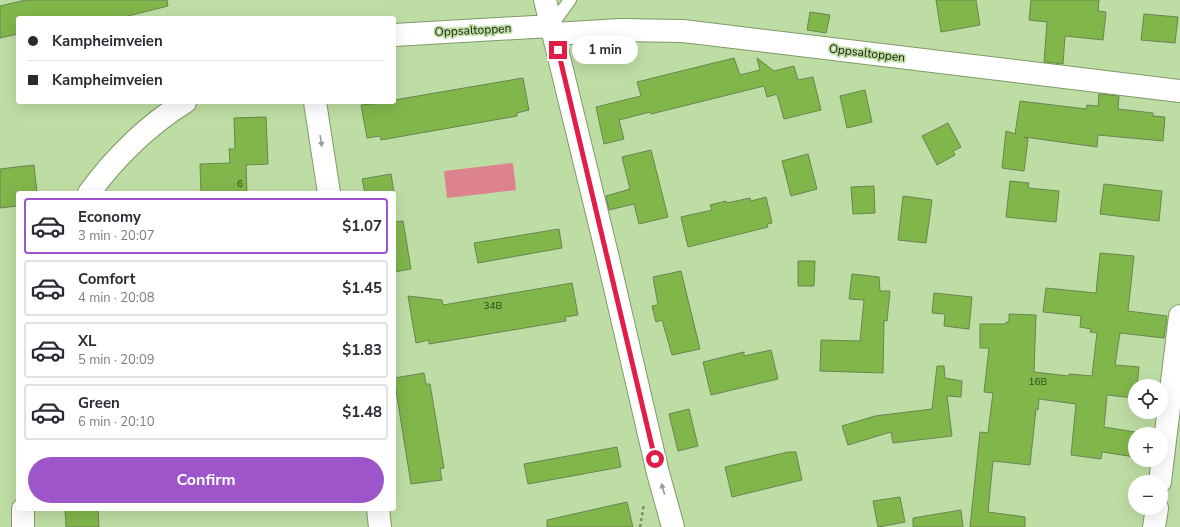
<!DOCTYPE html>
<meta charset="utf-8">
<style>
:root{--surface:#fff;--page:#f7f7f7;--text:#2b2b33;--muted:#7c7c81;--line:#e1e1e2;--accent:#9e55c9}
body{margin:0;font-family:"Nunito Sans",sans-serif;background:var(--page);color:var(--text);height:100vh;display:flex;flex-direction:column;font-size:15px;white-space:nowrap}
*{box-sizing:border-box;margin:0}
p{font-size:13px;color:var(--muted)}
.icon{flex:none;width:22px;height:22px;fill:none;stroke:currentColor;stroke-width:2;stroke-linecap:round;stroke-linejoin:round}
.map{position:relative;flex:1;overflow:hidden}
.sheet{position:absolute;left:16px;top:191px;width:380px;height:320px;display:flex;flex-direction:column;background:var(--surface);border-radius:4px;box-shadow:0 4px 16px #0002}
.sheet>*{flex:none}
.hud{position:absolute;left:16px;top:16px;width:380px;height:88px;border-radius:4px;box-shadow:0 4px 16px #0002;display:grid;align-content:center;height:88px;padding:0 12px;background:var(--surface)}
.controls{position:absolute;left:1128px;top:379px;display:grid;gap:8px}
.controls a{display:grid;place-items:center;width:40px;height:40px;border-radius:50%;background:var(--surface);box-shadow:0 4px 16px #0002;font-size:20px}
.end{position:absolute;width:18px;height:18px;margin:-9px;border:5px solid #e11d48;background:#fff;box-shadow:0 0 0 2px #fff}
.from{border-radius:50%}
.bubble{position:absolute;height:28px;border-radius:14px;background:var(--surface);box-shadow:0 4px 16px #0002;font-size:13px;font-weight:700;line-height:28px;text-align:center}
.hud b{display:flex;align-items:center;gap:14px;height:38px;font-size:15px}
.hud b+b{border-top:1px solid var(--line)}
.hud i{width:10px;height:10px;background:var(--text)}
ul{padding:7px 0 0;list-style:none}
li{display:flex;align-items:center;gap:12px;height:56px;margin:0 8px 6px;padding:0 4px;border:2px solid var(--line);border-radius:4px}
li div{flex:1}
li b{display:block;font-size:15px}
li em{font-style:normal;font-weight:700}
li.current{border-color:var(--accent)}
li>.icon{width:36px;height:36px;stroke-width:1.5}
.primary-button{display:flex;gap:8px;margin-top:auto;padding:8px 12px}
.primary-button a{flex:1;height:46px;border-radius:24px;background:var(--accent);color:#fff;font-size:16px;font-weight:700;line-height:46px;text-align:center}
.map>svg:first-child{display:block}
.green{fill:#dd838f}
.building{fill:#81b64b;stroke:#698550}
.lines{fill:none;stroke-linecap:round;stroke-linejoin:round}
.lane-casing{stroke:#7e9b65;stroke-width:14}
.street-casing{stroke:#7e9b65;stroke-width:24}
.path{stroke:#768d63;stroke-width:2.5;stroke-dasharray:3 3;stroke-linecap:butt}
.lane{stroke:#fff;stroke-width:12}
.street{stroke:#fff;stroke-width:22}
.oneway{fill:#969b91}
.route{stroke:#e11d48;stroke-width:5}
.labels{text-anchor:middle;stroke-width:3.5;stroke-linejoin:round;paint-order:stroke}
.number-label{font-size:10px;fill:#31461b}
.street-label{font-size:12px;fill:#16210b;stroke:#bedda4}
</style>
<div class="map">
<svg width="1180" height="527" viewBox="0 0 1180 527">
<rect width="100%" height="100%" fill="#bedda4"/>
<path class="green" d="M 513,163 L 516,190 L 447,198 L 444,171 Z"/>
<path class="building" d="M 26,0 L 167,0 L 168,6 L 120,18 L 18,18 L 18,34 L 0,38 L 0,6 Z
M 936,0 L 976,0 L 980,25 L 941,32 Z
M 1031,0 L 1099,0 L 1098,11 L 1106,12 L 1103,40 L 1065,36 L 1063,64 L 1044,62 L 1047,22 L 1029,20 Z
M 810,12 L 830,15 L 826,33 L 807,30 Z
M 1144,14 L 1178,17 L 1175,43 L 1141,40 Z
M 734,58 L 740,75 L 760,70 L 757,58 L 774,71 L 794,66 L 798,80 L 813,77 L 821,110 L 784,119 L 777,94 L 767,97 L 764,86 L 651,114 L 650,112 L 619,120 L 624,139 L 604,144 L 596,107 L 641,96 L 637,82 Z
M 523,78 L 529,110 L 517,113 L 517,116 L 381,140 L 380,136 L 367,138 L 361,105 L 394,102 L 394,100 Z
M 865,90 L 872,122 L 847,128 L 840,96 Z
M 1099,94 L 1119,96 L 1118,109 L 1153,113 L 1153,116 L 1165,117 L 1163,141 L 1098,135 L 1097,147 L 1024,137 L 1028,139 L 1024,171 L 1002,168 L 1006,131 L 1015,134 L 1020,101 L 1086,109 L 1087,105 L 1098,106 Z
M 266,117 L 268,164 L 246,165 L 247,193 L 201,193 L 200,164 L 230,163 L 229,149 L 235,149 L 234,118 Z
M 948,123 L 961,147 L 953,151 L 955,155 L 937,165 L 922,136 Z
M 651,150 L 668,217 L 639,224 L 634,204 L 609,210 L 606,196 L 630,189 L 622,157 Z
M 808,154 L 817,189 L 791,196 L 782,161 Z
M 34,165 L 37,193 L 18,193 L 18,206 L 0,208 L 0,169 Z
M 391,174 L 394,193 L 365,193 L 362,179 Z
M 1010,181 L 1029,183 L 1028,188 L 1059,191 L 1056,222 L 1006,217 Z
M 1104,184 L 1162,191 L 1159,221 L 1100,214 Z
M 874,186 L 875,213 L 853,214 L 851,187 Z
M 903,196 L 932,200 L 926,243 L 898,240 Z
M 766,197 L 772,223 L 767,224 L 768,227 L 688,247 L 681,217 L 712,210 L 710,205 L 726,201 L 727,203 L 750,198 L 751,201 Z
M 403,221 L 411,269 L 394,272 L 394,222 Z
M 559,229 L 562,248 L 478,263 L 474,243 Z
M 1100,253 L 1134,256 L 1128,311 L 1167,316 L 1164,338 L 1120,333 L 1115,365 L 1139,367 L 1137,386 L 1135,386 L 1135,398 L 1107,395 L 1104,427 L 1135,432 L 1135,457 L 1102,452 L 1101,459 L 1071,455 L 1076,404 L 1039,399 L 1038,410 L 1036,409 L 1030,465 L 993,461 L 988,512 L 1025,517 L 1025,527 L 970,527 L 980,432 L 988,433 L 993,393 L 984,392 L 989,348 L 980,348 L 980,324 L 1006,324 L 1006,322 L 1009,322 L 1009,314 L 1036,315 L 1034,372 L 1069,376 L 1069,374 L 1092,376 L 1097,333 L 1090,332 L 1091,329 L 1080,327 L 1081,316 L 1043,312 L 1046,288 L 1096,293 Z
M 798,261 L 815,261 L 814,286 L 798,286 Z
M 681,271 L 700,349 L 672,355 L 662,320 L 656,322 L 652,306 L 658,305 L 653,277 Z
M 852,274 L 879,277 L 880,291 L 890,291 L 887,321 L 884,320 L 883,373 L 820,371 L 821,340 L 860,341 L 864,300 L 849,299 Z
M 572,283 L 578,315 L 565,317 L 566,321 L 429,344 L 429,340 L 416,343 L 408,296 L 442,300 L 443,305 Z
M 934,293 L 972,297 L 969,329 L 944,326 L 945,314 L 932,313 Z
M 771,350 L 778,379 L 711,395 L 703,362 L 744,352 L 744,356 Z
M 937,366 L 944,366 L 945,378 L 962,381 L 961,397 L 947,396 L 952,436 L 893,443 L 891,432 L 848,445 L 842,426 L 875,416 L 932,409 Z
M 424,373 L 426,384 L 430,384 L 444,468 L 440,469 L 442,480 L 411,484 L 394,378 Z
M 689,409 L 698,446 L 678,451 L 669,414 Z
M 617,447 L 621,467 L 528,484 L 524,464 Z
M 788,452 L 796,452 L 802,480 L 732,497 L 725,467 Z
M 900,497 L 905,522 L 878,527 L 873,501 Z
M 627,502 L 633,527 L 547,527 L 547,520 Z
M 65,509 L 98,509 L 99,527 L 66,527 Z
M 961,510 L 963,527 L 913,527 L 913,518 Z"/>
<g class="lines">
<g class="lane-casing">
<path id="lane" d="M 551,26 L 570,0"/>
</g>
<g class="street-casing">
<path id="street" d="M 545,0 L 608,258 L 658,473 L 673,527
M 554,34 L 620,30 L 683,31 L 1180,91
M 394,35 L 551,26
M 315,102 L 329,193
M 89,193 C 116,156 147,126 185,102
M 1160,482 L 1180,316
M 23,509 L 23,527
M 378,509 L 380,527
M 1154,527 L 1157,508"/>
</g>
<path class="path" d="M 640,527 L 644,504"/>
<use href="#lane" class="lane"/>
<use href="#street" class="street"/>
</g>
<defs><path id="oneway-solid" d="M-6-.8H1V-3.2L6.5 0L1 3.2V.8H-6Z"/></defs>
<g class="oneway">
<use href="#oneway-solid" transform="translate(321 141) rotate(81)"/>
<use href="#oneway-solid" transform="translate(663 489) rotate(-106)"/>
</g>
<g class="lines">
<path class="route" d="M 558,50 L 655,459"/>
</g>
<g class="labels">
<g class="number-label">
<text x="240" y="187">6</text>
<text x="493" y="309">34B</text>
<text x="1038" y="385">16B</text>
</g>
<g class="street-label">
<text transform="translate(473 30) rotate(-3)" y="4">Oppsaltoppen</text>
<text transform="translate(867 53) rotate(7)" y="4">Oppsaltoppen</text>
</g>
</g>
</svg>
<div class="controls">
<a><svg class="icon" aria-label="locate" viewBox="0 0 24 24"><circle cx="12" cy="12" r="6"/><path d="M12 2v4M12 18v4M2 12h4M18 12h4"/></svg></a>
<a>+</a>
<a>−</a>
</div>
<i class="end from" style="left:655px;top:459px"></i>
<i class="end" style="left:558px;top:50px"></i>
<div class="bubble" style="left:572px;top:36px;width:66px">1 min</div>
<div class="hud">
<b><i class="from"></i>Kampheimveien</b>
<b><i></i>Kampheimveien</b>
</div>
<section class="sheet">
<ul>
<li class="current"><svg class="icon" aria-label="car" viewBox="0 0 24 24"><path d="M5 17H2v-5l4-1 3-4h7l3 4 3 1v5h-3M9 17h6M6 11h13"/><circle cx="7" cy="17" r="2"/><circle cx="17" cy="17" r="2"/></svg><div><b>Economy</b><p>3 min · 20:07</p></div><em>$1.07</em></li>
<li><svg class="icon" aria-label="car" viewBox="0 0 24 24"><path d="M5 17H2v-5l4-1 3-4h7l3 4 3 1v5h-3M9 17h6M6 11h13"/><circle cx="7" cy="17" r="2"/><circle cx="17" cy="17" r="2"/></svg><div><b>Comfort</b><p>4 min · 20:08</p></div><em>$1.45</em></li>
<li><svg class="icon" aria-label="car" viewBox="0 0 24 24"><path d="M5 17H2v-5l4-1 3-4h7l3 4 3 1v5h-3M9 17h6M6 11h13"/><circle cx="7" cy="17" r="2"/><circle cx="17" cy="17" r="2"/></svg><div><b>XL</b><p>5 min · 20:09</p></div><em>$1.83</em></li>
<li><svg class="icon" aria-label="car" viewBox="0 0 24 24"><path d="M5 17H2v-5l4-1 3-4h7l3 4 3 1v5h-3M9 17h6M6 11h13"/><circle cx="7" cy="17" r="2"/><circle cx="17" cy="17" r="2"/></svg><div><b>Green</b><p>6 min · 20:10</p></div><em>$1.48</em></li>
</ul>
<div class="primary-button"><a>Confirm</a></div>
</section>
</div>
